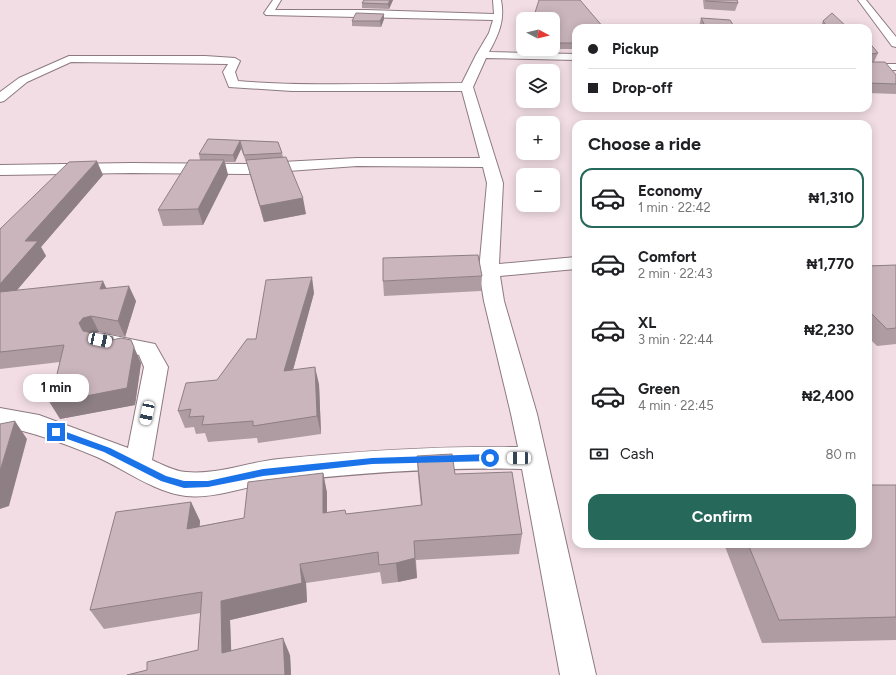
<!DOCTYPE html>
<meta charset="utf-8">
<style>
:root{--surface:#fff;--page:#f2f2f2;--text:#202124;--muted:#757577;--line:#e0e0e0;--accent:#266859}
body{margin:0;font-family:Figtree,sans-serif;background:var(--page);color:var(--text);height:100vh;display:flex;flex-direction:column;font-size:15px;white-space:nowrap}
*{box-sizing:border-box;margin:0}
p{font-size:13px;color:var(--muted)}
.icon{flex:none;width:22px;height:22px;fill:none;stroke:currentColor;stroke-width:2;stroke-linecap:round;stroke-linejoin:round}
.map{position:relative;flex:1;overflow:hidden}
.drawer{position:absolute;left:572px;top:120px;width:300px;height:428px;display:flex;flex-direction:column;background:var(--surface);border-radius:12px;box-shadow:0 2px 10px #0003}
.drawer>*{flex:none}
.banner{position:absolute;left:572px;top:24px;width:300px;height:88px;border-radius:12px;box-shadow:0 2px 10px #0003;display:grid;align-content:center;height:88px;padding:0 16px;background:var(--surface)}
.needle{width:26px;rotate:97deg}
.controls{position:absolute;left:516px;top:12px;display:grid;gap:8px}
.controls a{display:grid;place-items:center;width:44px;height:44px;border-radius:8px;background:var(--surface);box-shadow:0 2px 10px #0003;font-size:20px}
.end{position:absolute;width:18px;height:18px;margin:-9px;border:5px solid #1a73e8;background:#fff;box-shadow:0 0 0 2px #fff}
.from{border-radius:50%}
.bubble{position:absolute;height:28px;border-radius:12px;background:var(--surface);box-shadow:0 2px 10px #0003;font-size:13px;font-weight:700;line-height:28px;text-align:center}
.car{position:absolute;width:12px;height:24px;margin:-12px -6px;border-radius:5px;box-shadow:0 0 3px 1px #0007;background:linear-gradient(#fff 24%,#345 0 40%,#fff 0 76%,#345 0 86%,#fff 0)}
.banner b{display:flex;align-items:center;gap:14px;height:38px;font-size:15px}
.banner b+b{border-top:1px solid var(--line)}
.banner i{width:10px;height:10px;background:var(--text)}
ul{padding:0;list-style:none}
li{display:flex;align-items:center;gap:12px;height:60px;margin:0 8px 6px;padding:0 8px;border:2px solid transparent;border-radius:12px}
li div{flex:1}
li b{display:block;font-size:15px}
li em{font-style:normal;font-weight:700}
li.active{border-color:var(--accent)}
li>.icon{width:36px;height:36px;stroke-width:1.5}
h2{padding:0 16px;font-size:18px;line-height:48px}
.pay{display:flex;align-items:center;gap:10px;height:44px;padding:0 16px;font-size:15px}
.pay p{margin-inline-start:auto}
.primary-button{display:flex;gap:8px;margin-top:auto;padding:8px 16px}
.primary-button a{flex:1;height:46px;border-radius:12px;background:var(--accent);color:#fff;font-size:16px;font-weight:700;line-height:46px;text-align:center}
.map>svg:first-child{display:block}
.lines{fill:none;stroke-linecap:round;stroke-linejoin:round}
.minor-casing{stroke:#8d7a80;stroke-width:2}
.minor{fill:#fff;fill-rule:evenodd}
.wall{fill:#ae9ca2}
.shaded-wall{fill:#8d7f84}
.building{fill:#cab5bc;stroke:#8d7f84}
.route{fill:#1a73e8}
</style>
<div class="map">
<svg width="896" height="675" viewBox="0 0 896 675">
<rect width="100%" height="100%" fill="#f2dde4"/>
<g class="lines">
<g class="minor-casing">
<path id="minor" d="M 273,0 L 281,0 L 275,10 L 366,10 L 494,14 L 493,0 L 501,0 C 505,20 499,34 489,52 L 576,54 L 576,60 L 486,58 L 473,87 L 503,183 L 499,264 L 576,257 L 576,269 L 500,276 L 504,301 L 537,414 L 596,675 L 560,675 L 522,469 C 440,467 359,473 278,482 C 247,485 217,499 186,496 C 154,492 126,470 97,457 C 66,444 33,432 0,426 L 0,408 L 39,415 L 128,448 L 144,367 L 139,355 L 97,346 L 94,341 L 97,336 L 105,334 L 155,344 L 168,367 L 152,460 C 163,465 174,471 186,472 C 217,475 248,462 279,459 C 359,451 437,446 518,447 L 511,414 L 484,301 L 479,271 L 487,183 L 483,167 L 357,166 L 247,174 L 131,173 L 0,175 L 0,165 L 131,163 L 247,164 L 357,158 L 480,158 L 462,91 L 292,91 L 229,87 L 223,72 L 228,64 L 71,62 L 27,82 L 4,101 L 0,102 L 0,92 L 19,78 L 69,56 L 205,56 L 235,58 L 240,61 L 235,72 L 238,81 C 313,87 387,83 462,83 L 476,55 L 489,33 L 493,20 L 266,15 L 264,13 Z
M 858,0 L 866,0 L 896,37 L 896,47 L 892,46 Z
M 868,64 L 896,64 L 896,70 L 868,70 Z"/>
</g>
<use href="#minor" class="minor"/>
</g>
<path class="wall" d="M 364,0 L 393,0 L 389,9 L 362,8 L 362,3 Z
M 703,0 L 737,0 L 738,3 L 735,11 L 704,9 Z
M 384,14 L 384,19 L 381,27 L 352,26 L 352,21 Z
M 701,18 L 735,28 L 699,28 L 699,27 Z
M 553,19 L 576,28 L 576,49 L 559,49 L 558,52 L 525,51 L 526,49 L 553,49 Z
M 823,21 L 848,28 L 820,28 Z
M 868,41 L 878,53 L 874,62 L 896,75 L 896,94 L 868,93 Z
M 208,139 L 278,142 L 282,153 L 283,157 L 306,214 L 264,222 L 250,175 L 247,162 L 246,162 L 241,149 L 235,162 L 225,162 L 228,175 L 203,225 L 163,226 L 158,210 L 200,160 L 199,154 Z
M 103,175 L 41,247 L 46,256 L 17,290 L 106,288 L 136,301 L 125,337 L 99,332 L 94,333 L 113,337 L 114,340 L 141,363 L 135,405 L 60,419 L 60,362 L 0,369 L 0,229 Z
M 896,265 L 896,344 L 877,346 L 868,337 L 868,266 Z
M 482,276 L 481,291 L 384,296 L 383,281 Z
M 314,293 L 293,370 L 319,384 L 321,434 L 258,443 L 257,438 L 208,442 L 205,433 L 196,434 L 194,427 L 185,428 L 178,411 L 217,380 L 256,339 Z
M 417,456 L 455,474 L 522,534 L 519,554 L 416,560 L 417,578 L 398,582 L 382,584 L 380,572 L 306,583 L 307,602 L 230,620 L 231,651 L 290,655 L 291,675 L 127,675 L 147,670 L 198,650 L 201,613 L 104,629 L 90,610 L 191,502 L 200,521 L 200,526 L 244,518 L 323,473 L 327,493 L 327,513 L 345,510 L 346,514 L 421,506 L 418,476 Z
M 896,485 L 896,640 L 762,643 L 724,544 L 868,544 Z"/>
<path class="shaded-wall" d="M 390,0 L 393,0 L 389,9 L 388,4 Z
M 384,14 L 384,19 L 381,27 L 380,21 Z
M 240,141 L 241,149 L 235,162 L 233,155 Z
M 224,160 L 228,175 L 203,225 L 198,209 Z
M 97,161 L 103,175 L 41,247 L 46,256 L 1,309 L 0,307 L 0,284 L 25,241 Z
M 303,198 L 306,214 L 264,222 L 260,206 Z
M 312,277 L 314,293 L 288,388 L 284,371 Z
M 103,281 L 110,296 L 100,289 Z
M 129,286 L 136,301 L 125,337 L 118,321 Z
M 91,316 L 99,332 L 91,334 L 87,339 L 79,323 L 83,318 Z
M 131,340 L 141,363 L 135,405 L 60,419 L 50,403 Z
M 315,367 L 319,384 L 321,434 L 317,416 Z
M 15,421 L 27,439 L 9,506 L 0,509 L 0,471 Z
M 323,473 L 327,493 L 327,533 L 323,513 Z
M 191,502 L 200,521 L 196,549 L 187,529 Z
M 415,558 L 417,578 L 398,582 L 396,563 Z
M 300,564 L 306,583 L 307,602 L 230,620 L 232,670 L 222,653 L 221,601 Z
M 283,638 L 290,655 L 291,675 L 285,675 Z"/>
<path class="building" d="M 364,0 L 390,0 L 388,4 L 362,3 Z
M 539,0 L 580,0 L 604,28 L 576,28 L 576,43 L 559,43 L 558,46 L 553,46 L 553,19 L 533,19 Z
M 706,0 L 737,0 L 738,3 L 706,1 Z
M 356,13 L 384,14 L 380,21 L 352,21 Z
M 832,13 L 848,28 L 828,28 L 823,21 Z
M 701,18 L 730,20 L 735,28 L 706,28 Z
M 868,41 L 878,53 L 871,54 L 871,62 L 885,62 L 896,75 L 896,84 L 868,83 Z
M 208,139 L 278,142 L 282,153 L 244,155 L 240,141 L 233,155 L 199,154 Z
M 286,157 L 303,198 L 260,206 L 246,160 Z
M 189,160 L 224,160 L 198,209 L 158,210 Z
M 97,161 L 25,241 L 38,241 L 0,284 L 0,229 L 69,162 Z
M 478,255 L 482,276 L 383,281 L 383,258 Z
M 896,265 L 896,328 L 887,329 L 868,310 L 868,266 Z
M 312,277 L 284,371 L 315,367 L 317,416 L 253,426 L 253,421 L 202,425 L 204,416 L 189,417 L 191,409 L 178,411 L 186,383 L 217,380 L 247,339 L 256,339 L 266,280 Z
M 103,281 L 100,289 L 129,286 L 118,321 L 91,316 L 83,318 L 79,323 L 83,331 L 113,337 L 112,340 L 121,338 L 131,340 L 134,347 L 127,388 L 50,403 L 64,345 L 0,352 L 0,292 Z
M 15,421 L 0,471 L 0,424 Z
M 452,454 L 455,474 L 512,472 L 522,534 L 414,541 L 415,558 L 396,563 L 379,565 L 378,552 L 300,564 L 302,583 L 221,601 L 222,653 L 283,638 L 285,675 L 127,675 L 147,670 L 147,662 L 198,650 L 202,592 L 90,610 L 116,512 L 191,502 L 187,529 L 244,518 L 248,482 L 323,473 L 323,513 L 345,510 L 346,514 L 422,505 L 417,456 Z
M 868,485 L 896,485 L 896,617 L 779,620 L 748,544 L 868,544 Z"/>
<path class="route" d="M 53,429 L 58,429 L 110,448 L 166,476 L 184,481 L 208,481 L 263,469 L 372,458 L 490,454 L 494,458 L 490,461 L 372,464 L 263,476 L 208,487 L 184,488 L 161,481 L 104,452 L 53,434 Z"/>
</svg>
<div class="controls">
<a><svg class="needle" viewBox="-14 -14 28 28"><path d="M0-13l5 13h-10z" fill="#e53935"/><path d="M0 13l5-13h-10z" fill="#757577"/></svg></a>
<a><svg class="icon" aria-label="layers" viewBox="0 0 24 24"><path d="M12 4l9 5-9 5-9-5zM3 14l9 5 9-5"/></svg></a>
<a>+</a>
<a>−</a>
</div>
<i class="end from" style="left:490px;top:458px"></i>
<i class="end" style="left:56px;top:432px"></i>
<div class="bubble" style="left:23px;top:374px;width:66px">1 min</div>
<i class="car" style="left:100px;top:340px;rotate:102deg"></i>
<i class="car" style="left:147px;top:413px;rotate:192deg"></i>
<i class="car" style="left:519px;top:458px;rotate:271deg"></i>
<div class="banner">
<b><i class="from"></i>Pickup</b>
<b><i></i>Drop-off</b>
</div>
<section class="drawer">
<h2>Choose a ride</h2>
<ul>
<li class="active"><svg class="icon" aria-label="car" viewBox="0 0 24 24"><path d="M5 17H2v-5l4-1 3-4h7l3 4 3 1v5h-3M9 17h6M6 11h13"/><circle cx="7" cy="17" r="2"/><circle cx="17" cy="17" r="2"/></svg><div><b>Economy</b><p>1 min · 22:42</p></div><em>₦1,310</em></li>
<li><svg class="icon" aria-label="car" viewBox="0 0 24 24"><path d="M5 17H2v-5l4-1 3-4h7l3 4 3 1v5h-3M9 17h6M6 11h13"/><circle cx="7" cy="17" r="2"/><circle cx="17" cy="17" r="2"/></svg><div><b>Comfort</b><p>2 min · 22:43</p></div><em>₦1,770</em></li>
<li><svg class="icon" aria-label="car" viewBox="0 0 24 24"><path d="M5 17H2v-5l4-1 3-4h7l3 4 3 1v5h-3M9 17h6M6 11h13"/><circle cx="7" cy="17" r="2"/><circle cx="17" cy="17" r="2"/></svg><div><b>XL</b><p>3 min · 22:44</p></div><em>₦2,230</em></li>
<li><svg class="icon" aria-label="car" viewBox="0 0 24 24"><path d="M5 17H2v-5l4-1 3-4h7l3 4 3 1v5h-3M9 17h6M6 11h13"/><circle cx="7" cy="17" r="2"/><circle cx="17" cy="17" r="2"/></svg><div><b>Green</b><p>4 min · 22:45</p></div><em>₦2,400</em></li>
</ul>
<div class="pay"><svg class="icon" aria-label="cash" viewBox="0 0 24 24"><path d="M3 7h18v10H3z"/><circle cx="12" cy="12" r="2"/></svg>Cash<p>80 m</p></div>
<div class="primary-button"><a>Confirm</a></div>
</section>
</div>
